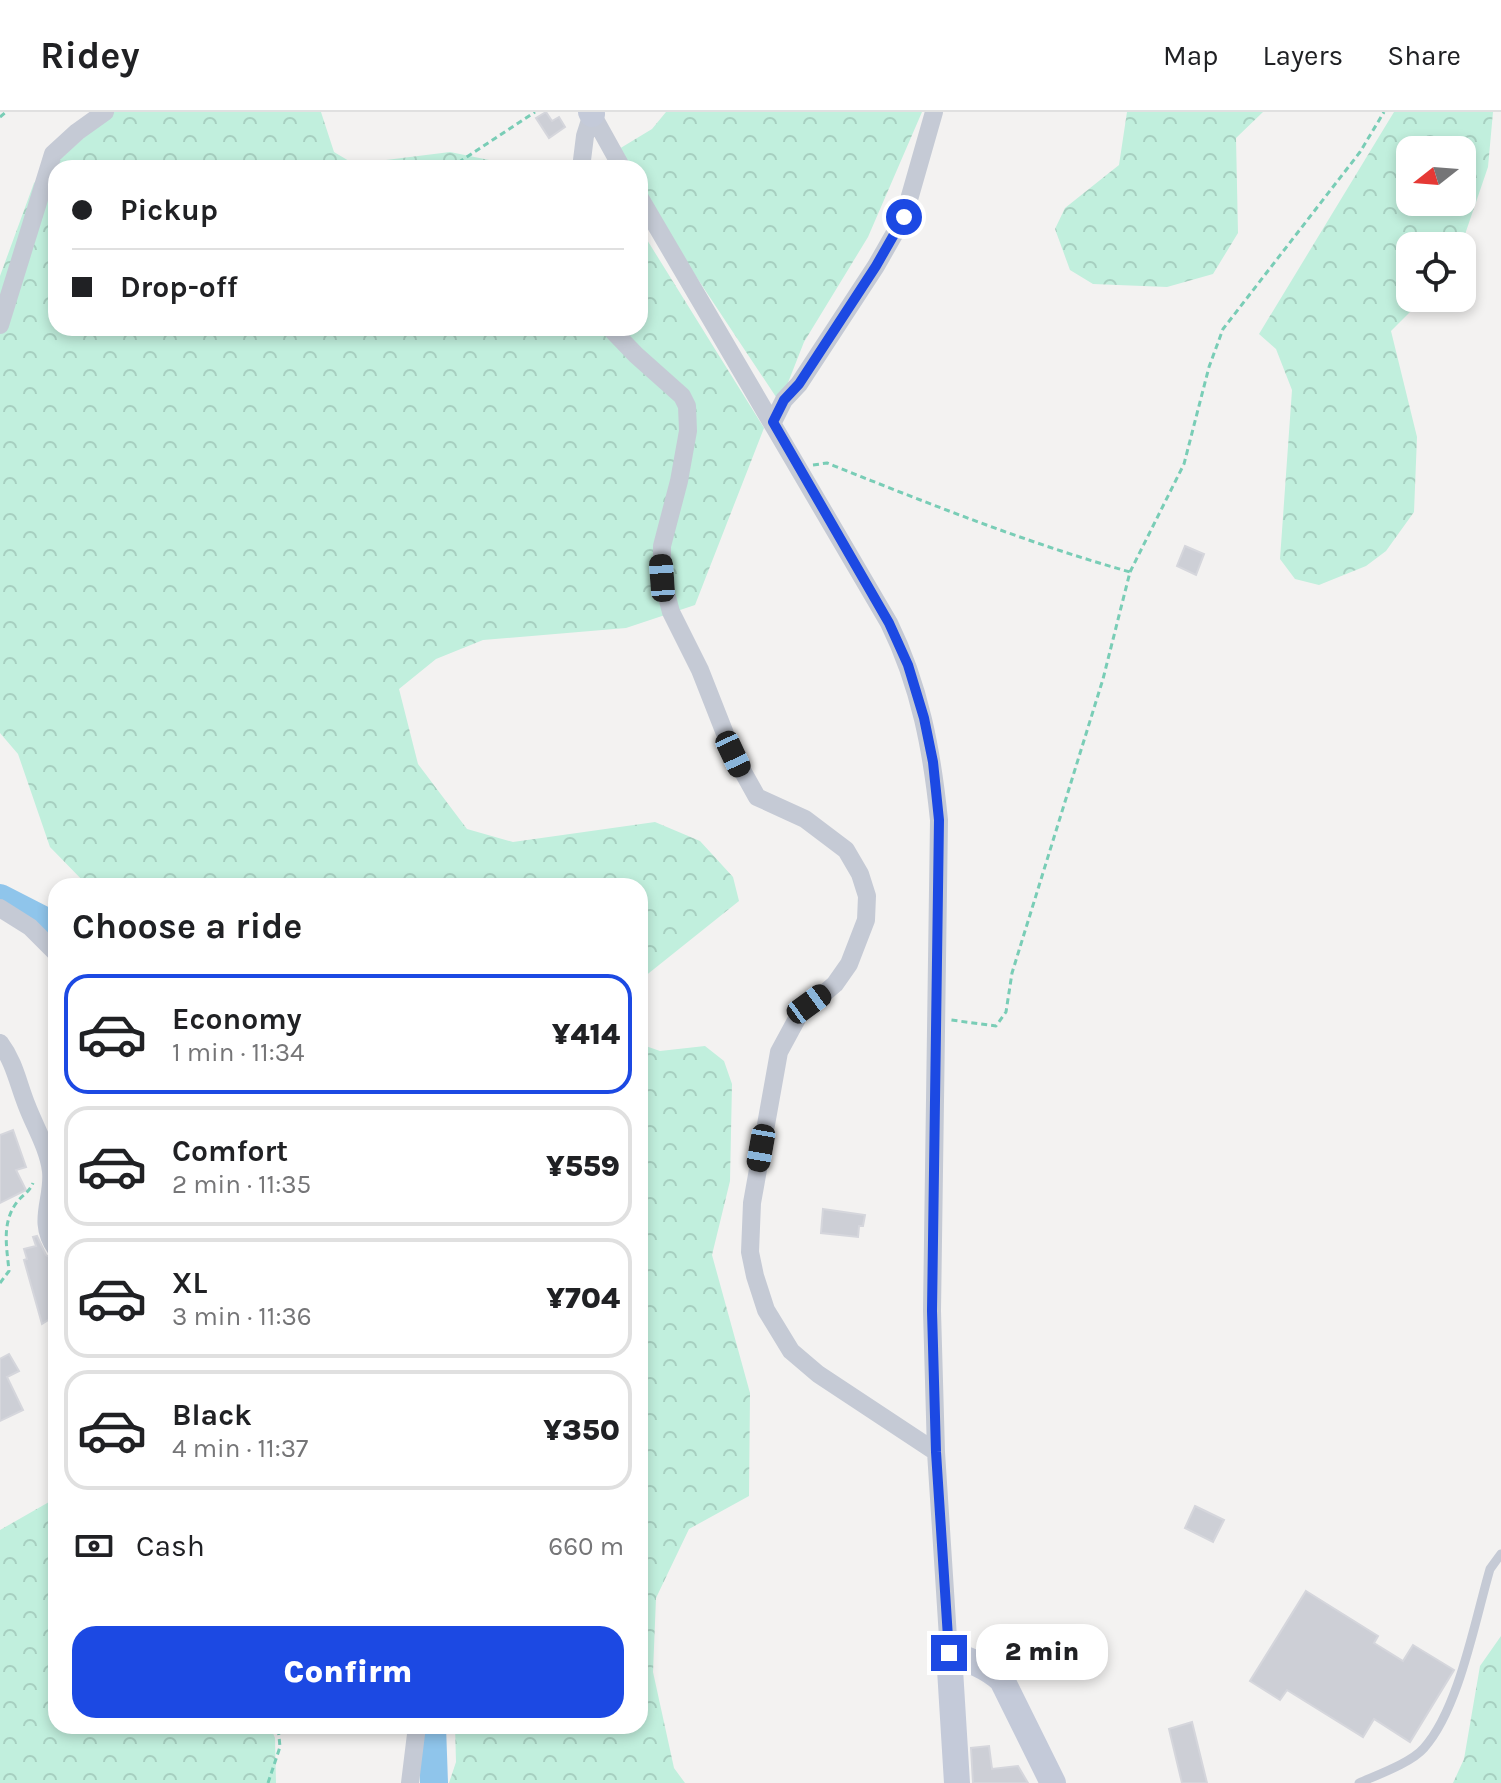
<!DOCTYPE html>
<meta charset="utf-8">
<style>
:root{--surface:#fff;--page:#f2f2f2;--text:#202124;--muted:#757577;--line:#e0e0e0;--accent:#1c49e3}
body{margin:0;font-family:Karla,sans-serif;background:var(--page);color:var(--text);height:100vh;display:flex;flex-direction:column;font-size:30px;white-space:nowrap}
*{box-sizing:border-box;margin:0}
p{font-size:26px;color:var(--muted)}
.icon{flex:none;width:44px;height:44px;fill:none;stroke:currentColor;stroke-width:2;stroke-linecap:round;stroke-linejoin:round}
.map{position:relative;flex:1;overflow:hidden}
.panel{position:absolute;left:48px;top:766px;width:600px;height:856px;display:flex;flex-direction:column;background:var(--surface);border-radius:24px;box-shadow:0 4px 12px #0003}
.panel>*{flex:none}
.hud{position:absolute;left:48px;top:48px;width:600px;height:176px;border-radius:24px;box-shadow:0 4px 12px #0003;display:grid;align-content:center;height:176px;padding:0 24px;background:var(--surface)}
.needle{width:52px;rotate:253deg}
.tools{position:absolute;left:1396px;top:24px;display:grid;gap:16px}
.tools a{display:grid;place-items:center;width:80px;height:80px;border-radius:16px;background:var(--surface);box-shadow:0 4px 12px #0003;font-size:40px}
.end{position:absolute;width:36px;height:36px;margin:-18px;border:10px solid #1c49e3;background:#fff;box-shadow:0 0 0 4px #fff}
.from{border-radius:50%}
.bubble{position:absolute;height:56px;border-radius:24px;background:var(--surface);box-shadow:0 4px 12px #0003;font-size:26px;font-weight:800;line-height:56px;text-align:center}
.car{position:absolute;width:24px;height:48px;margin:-24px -12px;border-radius:10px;box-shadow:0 0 6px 2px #0007;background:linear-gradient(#222 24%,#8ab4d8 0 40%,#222 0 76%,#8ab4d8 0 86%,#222 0)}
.hud b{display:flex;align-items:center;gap:28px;height:76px;font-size:30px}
.hud b+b{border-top:2px solid var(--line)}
.hud i{width:20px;height:20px;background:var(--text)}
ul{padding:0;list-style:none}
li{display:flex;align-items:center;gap:24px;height:120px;margin:0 16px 12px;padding:0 8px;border:4px solid var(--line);border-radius:24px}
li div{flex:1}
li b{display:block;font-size:30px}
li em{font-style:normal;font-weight:800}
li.active{border-color:var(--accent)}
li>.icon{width:72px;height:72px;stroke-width:1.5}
h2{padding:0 24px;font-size:36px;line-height:96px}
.pay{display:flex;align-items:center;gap:20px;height:88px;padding:0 24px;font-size:30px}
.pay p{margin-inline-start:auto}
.action{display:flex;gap:16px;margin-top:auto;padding:16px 24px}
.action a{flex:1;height:92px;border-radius:24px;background:var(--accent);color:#fff;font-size:32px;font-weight:800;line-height:92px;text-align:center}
header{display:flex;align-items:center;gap:48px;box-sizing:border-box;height:112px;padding:0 40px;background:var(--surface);border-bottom:2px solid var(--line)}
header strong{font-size:38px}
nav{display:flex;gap:44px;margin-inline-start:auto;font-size:28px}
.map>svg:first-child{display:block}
.forest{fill:url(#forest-crowns);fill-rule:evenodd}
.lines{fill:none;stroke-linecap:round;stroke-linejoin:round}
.river{stroke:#8fc5eb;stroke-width:28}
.building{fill:#cdcfd6;stroke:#d5d6dc;stroke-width:2}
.path{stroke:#79cdb6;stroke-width:3;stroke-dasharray:6 4;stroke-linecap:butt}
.lane{stroke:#c5cad5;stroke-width:9}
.street{stroke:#c5cad5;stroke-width:18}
.secondary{stroke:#c4cad9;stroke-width:26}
.route{stroke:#1c49e3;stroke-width:10}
</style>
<header>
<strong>Ridey</strong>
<nav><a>Map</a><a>Layers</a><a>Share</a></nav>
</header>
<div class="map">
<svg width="1501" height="1671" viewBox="0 0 1501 1671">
<defs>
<pattern id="forest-crowns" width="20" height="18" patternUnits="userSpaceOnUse" patternTransform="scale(2)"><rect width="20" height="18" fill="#c1efdd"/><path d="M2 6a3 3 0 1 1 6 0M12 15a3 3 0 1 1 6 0" fill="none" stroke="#a7cfc0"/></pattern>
</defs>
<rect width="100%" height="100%" fill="#f3f2f1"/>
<path class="forest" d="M 112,0 L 321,0 L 334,40 L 354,52 L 450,40 L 528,56 L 56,56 L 56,216 L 640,216 L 640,127 L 644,123 L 764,316 L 695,493 L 626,516 L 483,528 L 436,547 L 399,577 L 418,652 L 467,717 L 513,730 L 655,710 L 700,729 L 733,765 L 739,789 L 644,865 L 640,875 L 640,774 L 88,774 L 50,735 L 18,642 L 0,621 L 0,164 L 34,71 Z
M 666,0 L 922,0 L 868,125 L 804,230 L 780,291 L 640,80 L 640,56 L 624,56 L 614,40 L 652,17 Z
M 1127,0 L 1263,0 L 1236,26 L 1238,121 L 1213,162 L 1167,175 L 1093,172 L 1070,158 L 1055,117 L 1065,96 L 1119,53 Z
M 1394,0 L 1493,0 L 1488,55 L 1461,134 L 1410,134 L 1410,186 L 1424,186 L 1391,219 L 1417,325 L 1414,400 L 1386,439 L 1366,454 L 1319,473 L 1295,467 L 1280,447 L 1292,278 L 1276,237 L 1259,222 ZM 1410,38 L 1462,38 L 1462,90 L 1410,90 Z
M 640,932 L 660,939 L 705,934 L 724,949 L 732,972 L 730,1069 L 712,1143 L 750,1281 L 749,1384 L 689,1417 L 656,1486 L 653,1560 L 674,1656 L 685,1671 L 449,1671 L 456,1650 L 455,1614 L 640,1614 Z
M 56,1386 L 56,1614 L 270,1614 L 275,1626 L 276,1671 L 0,1671 L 0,1418 Z
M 1501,1524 L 1501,1671 L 1453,1671 L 1464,1647 L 1480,1554 Z"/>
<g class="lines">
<path class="river" d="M 0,786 L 41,807 L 56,823
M 432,1614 L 434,1671"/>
</g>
<path class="building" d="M 546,0 L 552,9 L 559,5 L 565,15 L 549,26 L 536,6 Z
M 1185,434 L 1204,442 L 1196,463 L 1177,454 Z
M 13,1018 L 26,1055 L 16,1058 L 26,1078 L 0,1091 L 0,1023 Z
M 823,1097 L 865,1103 L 863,1114 L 859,1114 L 858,1125 L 821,1121 Z
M 37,1124 L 46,1143 L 56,1149 L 56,1203 L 42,1212 L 24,1148 L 27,1147 L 24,1137 L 36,1134 L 33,1125 Z
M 9,1242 L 19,1259 L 7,1265 L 23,1298 L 0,1309 L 0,1247 Z
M 1195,1394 L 1224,1408 L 1213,1430 L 1185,1416 Z
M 1306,1479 L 1378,1524 L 1374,1531 L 1403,1549 L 1413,1533 L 1454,1558 L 1410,1630 L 1374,1607 L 1363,1625 L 1287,1578 L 1280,1588 L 1250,1569 Z
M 1192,1610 L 1207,1671 L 1182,1671 L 1169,1617 Z
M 989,1634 L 992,1657 L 1018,1654 L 1028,1671 L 973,1671 L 971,1636 Z"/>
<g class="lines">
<path class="path" d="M 0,5 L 6,0
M 450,56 L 535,0
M 813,353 L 827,351 C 927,391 1027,431 1130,460 L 1103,567 L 1012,861 L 1006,900 L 996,914 L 951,908
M 1130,460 L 1184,352 L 1209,255 L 1223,217 L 1360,40 L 1384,0
M 0,1171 L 9,1159 C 7,1136 1,1111 17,1090 C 22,1083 29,1081 33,1071
M 268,1671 L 280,1635 L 278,1614"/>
<path class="lane" d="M 1359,1671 C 1377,1663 1411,1651 1424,1636 C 1459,1597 1475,1508 1490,1457 L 1501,1442"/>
<path class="street" d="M 592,2 L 622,56
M 581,56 L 585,24 L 592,2
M 640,86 L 889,511 C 920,574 932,639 939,708 L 932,1199 L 936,1340 L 949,1541
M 0,213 L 53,42 L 77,20 L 105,0
M 610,216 L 636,243 L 682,284 L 687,294 L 688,319 L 679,369 L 662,434 L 662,466 L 671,500 L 700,558 L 733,642 L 757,685 L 805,707 L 846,738 L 860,762 L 867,784 L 866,808 L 849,852 L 835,872 L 799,903 L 779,940 L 752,1091 L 750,1140 L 755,1164 L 766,1198 L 791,1239 L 818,1262 L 936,1340
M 773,310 L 784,288 L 799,272 L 876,154 L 904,105 L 934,0
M 0,796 L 30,815 L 56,841
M 0,931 C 15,951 18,972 27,994 C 35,1015 48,1036 51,1059 C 54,1088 36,1109 56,1137
M 410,1671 L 417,1614"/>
<path class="secondary" d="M 591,0 L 592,2
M 957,1671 L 949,1541 C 969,1548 987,1554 1002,1568 L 1053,1671"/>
</g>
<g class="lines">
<path class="route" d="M 904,105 L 876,154 L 799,272 L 784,288 L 773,310 L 889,511 L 908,553 L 924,606 L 933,650 L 939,708 L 932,1199 L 936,1340 L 949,1541"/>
</g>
</svg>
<div class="tools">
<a><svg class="needle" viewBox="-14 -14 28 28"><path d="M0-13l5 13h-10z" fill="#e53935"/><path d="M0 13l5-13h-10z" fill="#757577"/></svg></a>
<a><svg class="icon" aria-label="locate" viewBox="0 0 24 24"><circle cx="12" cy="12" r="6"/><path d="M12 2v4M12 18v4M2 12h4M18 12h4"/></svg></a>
</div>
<i class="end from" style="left:904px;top:105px"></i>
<i class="end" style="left:949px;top:1541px"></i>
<div class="bubble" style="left:976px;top:1512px;width:132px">2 min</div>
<i class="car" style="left:662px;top:466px;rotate:356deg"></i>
<i class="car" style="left:733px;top:642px;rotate:155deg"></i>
<i class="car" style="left:809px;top:892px;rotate:54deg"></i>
<i class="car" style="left:761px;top:1036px;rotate:190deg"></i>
<div class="hud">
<b><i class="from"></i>Pickup</b>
<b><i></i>Drop-off</b>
</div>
<section class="panel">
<h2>Choose a ride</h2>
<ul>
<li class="active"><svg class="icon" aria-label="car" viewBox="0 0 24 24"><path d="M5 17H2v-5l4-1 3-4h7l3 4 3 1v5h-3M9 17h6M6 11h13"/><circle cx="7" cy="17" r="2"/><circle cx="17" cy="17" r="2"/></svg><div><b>Economy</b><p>1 min · 11:34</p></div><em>¥414</em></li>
<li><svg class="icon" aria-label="car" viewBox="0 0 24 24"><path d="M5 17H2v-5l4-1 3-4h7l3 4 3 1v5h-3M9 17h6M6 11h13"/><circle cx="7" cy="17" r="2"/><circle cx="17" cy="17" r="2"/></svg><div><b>Comfort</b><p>2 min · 11:35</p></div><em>¥559</em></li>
<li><svg class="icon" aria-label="car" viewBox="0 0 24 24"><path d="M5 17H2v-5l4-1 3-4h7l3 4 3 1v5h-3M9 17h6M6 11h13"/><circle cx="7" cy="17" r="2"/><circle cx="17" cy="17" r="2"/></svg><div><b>XL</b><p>3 min · 11:36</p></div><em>¥704</em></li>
<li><svg class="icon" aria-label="car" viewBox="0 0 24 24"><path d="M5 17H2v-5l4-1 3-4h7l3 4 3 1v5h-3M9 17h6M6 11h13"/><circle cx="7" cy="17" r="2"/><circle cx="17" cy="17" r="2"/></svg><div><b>Black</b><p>4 min · 11:37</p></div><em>¥350</em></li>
</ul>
<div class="pay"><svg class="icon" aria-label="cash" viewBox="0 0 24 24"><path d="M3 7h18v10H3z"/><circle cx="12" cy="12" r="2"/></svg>Cash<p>660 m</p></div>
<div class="action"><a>Confirm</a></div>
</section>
</div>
